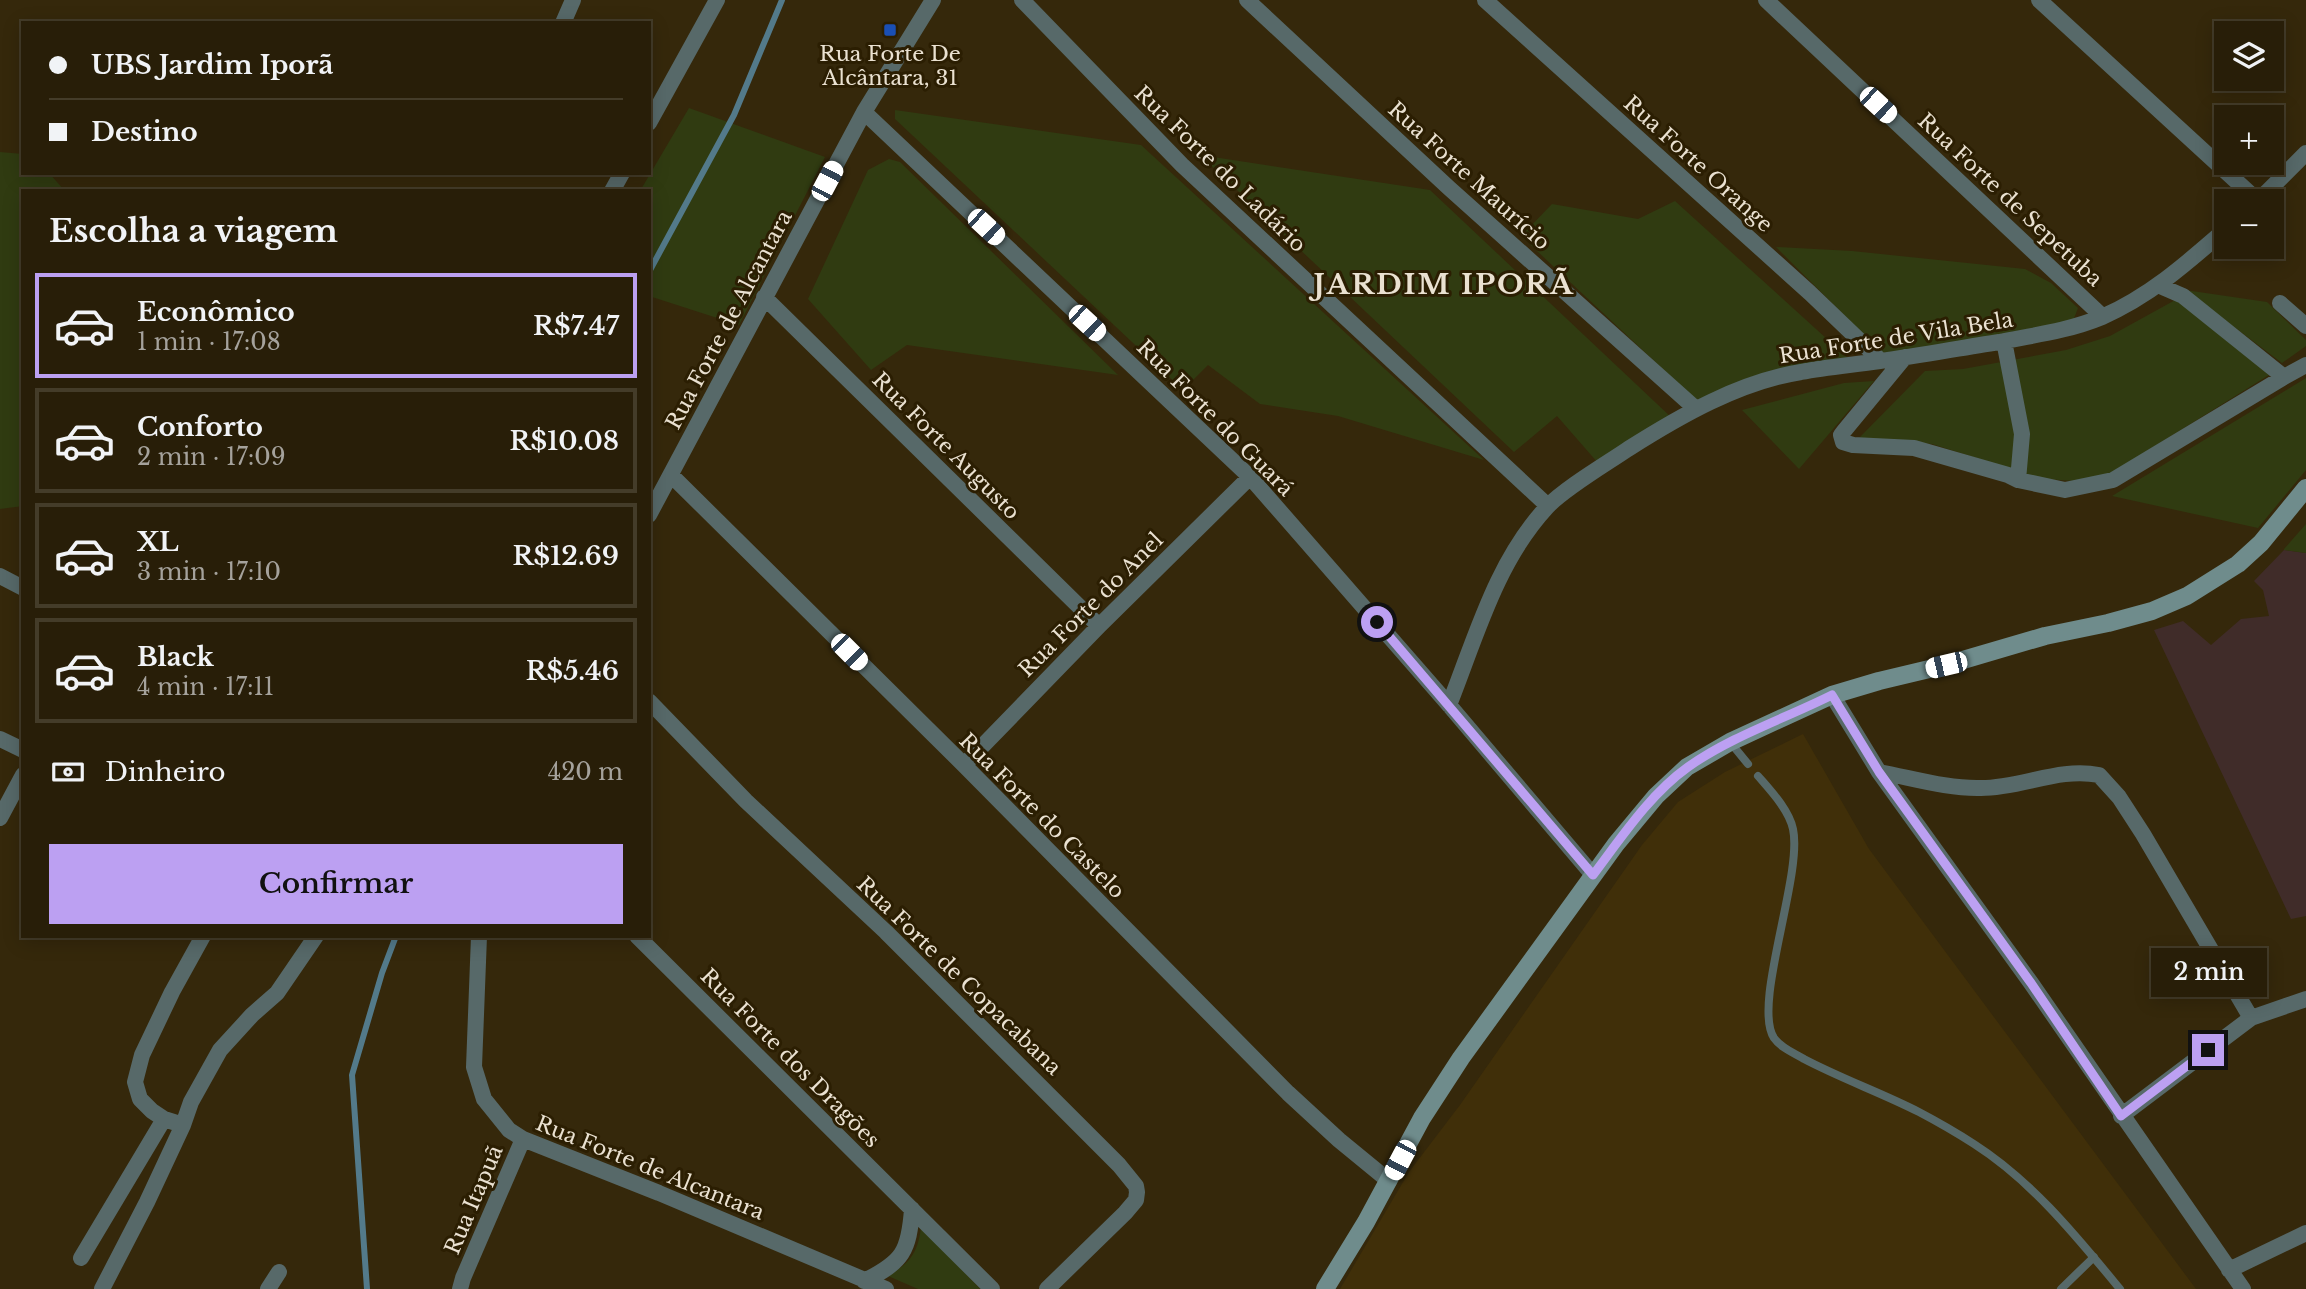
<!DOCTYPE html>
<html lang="pt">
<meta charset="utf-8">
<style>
:root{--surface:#281e08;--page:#302712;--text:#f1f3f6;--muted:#a5a29c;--line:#443c29;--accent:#bca0f2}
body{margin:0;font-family:"Libre Baskerville",serif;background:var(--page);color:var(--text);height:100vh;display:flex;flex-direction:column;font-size:26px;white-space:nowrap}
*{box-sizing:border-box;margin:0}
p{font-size:23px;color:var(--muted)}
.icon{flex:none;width:38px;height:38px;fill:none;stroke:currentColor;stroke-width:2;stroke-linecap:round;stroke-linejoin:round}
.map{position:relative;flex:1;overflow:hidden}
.drawer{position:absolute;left:21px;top:189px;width:630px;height:749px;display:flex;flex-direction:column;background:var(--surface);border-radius:0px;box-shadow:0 4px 18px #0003,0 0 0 2px var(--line)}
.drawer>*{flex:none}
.guide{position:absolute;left:21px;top:21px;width:630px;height:154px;border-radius:0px;box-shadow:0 4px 18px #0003,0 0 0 2px var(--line);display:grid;align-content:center;height:154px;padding:0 28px;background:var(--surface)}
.fabs{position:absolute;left:2214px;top:21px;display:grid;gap:14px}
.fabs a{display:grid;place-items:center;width:70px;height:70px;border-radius:0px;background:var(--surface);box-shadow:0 4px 18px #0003,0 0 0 2px var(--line);font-size:35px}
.end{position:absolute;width:32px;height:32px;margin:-16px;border:9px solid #bca0f2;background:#111;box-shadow:0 0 0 4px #111}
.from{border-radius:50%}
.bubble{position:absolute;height:49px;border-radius:0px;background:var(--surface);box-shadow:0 4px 18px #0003,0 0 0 2px var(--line);font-size:23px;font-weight:600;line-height:49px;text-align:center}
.car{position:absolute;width:21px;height:42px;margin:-21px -10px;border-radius:9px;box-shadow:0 0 5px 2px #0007;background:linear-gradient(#fff 24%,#345 0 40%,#fff 0 76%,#345 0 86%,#fff 0)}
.guide b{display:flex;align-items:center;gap:24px;height:66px;font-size:26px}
.guide b+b{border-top:2px solid var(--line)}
.guide i{width:18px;height:18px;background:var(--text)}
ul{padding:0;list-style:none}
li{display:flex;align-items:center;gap:21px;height:105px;margin:0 14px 10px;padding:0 14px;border:4px solid var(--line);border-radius:0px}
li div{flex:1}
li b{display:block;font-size:26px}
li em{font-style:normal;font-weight:600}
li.current{border-color:var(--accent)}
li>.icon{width:63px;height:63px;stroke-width:1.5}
h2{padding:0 28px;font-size:32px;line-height:84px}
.pay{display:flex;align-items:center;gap:18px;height:77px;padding:0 28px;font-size:26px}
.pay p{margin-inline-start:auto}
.primary-button{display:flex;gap:14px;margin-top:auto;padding:14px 28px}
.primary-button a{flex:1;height:80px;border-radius:0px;background:var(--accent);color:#111;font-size:28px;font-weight:600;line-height:80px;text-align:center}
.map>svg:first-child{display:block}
.built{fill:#402f09}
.education{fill:#402c29}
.green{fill:#303b11}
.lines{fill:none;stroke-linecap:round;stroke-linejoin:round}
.stream{stroke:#537a8a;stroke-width:6}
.service{stroke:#576969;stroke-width:8}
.minor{stroke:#576969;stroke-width:16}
.secondary{stroke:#6f8c8c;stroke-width:18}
.route{stroke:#bca0f2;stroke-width:9}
.transit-dot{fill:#1a4fb4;stroke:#2b1e02;stroke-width:2.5}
.labels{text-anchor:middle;stroke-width:6;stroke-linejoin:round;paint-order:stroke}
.poi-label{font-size:21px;fill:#eae1d1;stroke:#2b1e02}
.street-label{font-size:21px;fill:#eae1d1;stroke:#2b1e02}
.district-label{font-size:28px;font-weight:bold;letter-spacing:2px;fill:#eae1d1;stroke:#2b1e02}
</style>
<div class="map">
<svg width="2306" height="1289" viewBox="0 0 2306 1289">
<rect width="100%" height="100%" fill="#35280b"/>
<path class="built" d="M 1803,734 L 1869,849 L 2196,1289 L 1340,1289 L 1409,1172 L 1460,1105 L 1642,845 L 1678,802 L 1725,772 Z"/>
<path class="education" d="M 2284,550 L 2306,553 L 2306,916 L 2291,919 L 2154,630 L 2183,621 L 2211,645 L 2241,619 L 2269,616 L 2263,590 L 2254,581 Z"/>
<path class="green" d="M 689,108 L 825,157 L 739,325 L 649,296 L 649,191 L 640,191 Z
M 895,110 L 1141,145 L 1484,460 L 1338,416 L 1260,404 L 1208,365 L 1183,390 L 895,119 Z
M 0,152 L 23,154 L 23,173 L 49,173 L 65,191 L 23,191 L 23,506 L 0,509 Z
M 1200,155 L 1430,190 L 1673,419 L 1598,463 L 1557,416 L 1514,452 Z
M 889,159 L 900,162 L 1118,375 L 907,345 L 871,370 L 808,299 L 868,170 Z
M 1675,201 L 1849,359 L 1699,403 L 1521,236 L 1552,204 L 1638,219 Z
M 1776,247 L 1852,251 L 2025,269 L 2051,283 L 2078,308 L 2073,321 L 1923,348 L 1882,353 Z
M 2185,290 L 2267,302 L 2306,340 L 2306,346 L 2282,363 Z
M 2177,299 L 2269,375 L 2110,474 L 2075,481 L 2044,479 L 1932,444 L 1859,438 L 1925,371 L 1963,369 L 2066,350 L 2110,336 Z
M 2306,378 L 2306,470 L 2258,528 L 2112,496 Z
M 1874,381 L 1799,469 L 1742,410 L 1844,383 Z
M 2306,524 L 2306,553 L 2284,550 L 2284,549 Z
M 921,1227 L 980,1289 L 918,1289 L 888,1276 C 910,1263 918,1253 921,1227 Z"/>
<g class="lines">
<path class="stream" d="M 649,272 L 734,115 L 782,0
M 367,1289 L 352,1075 L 382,973 L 396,936"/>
<path class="service" d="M 1730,742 L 1748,764
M 1758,776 C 1771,791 1789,810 1793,829 C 1803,875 1752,1005 1774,1038 C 1781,1048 1794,1053 1804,1059 C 1842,1079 1882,1093 1919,1112 C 1938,1122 1957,1133 1974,1144 C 2032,1181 2077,1237 2120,1289
M 2061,1289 L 2094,1257"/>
<path class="minor" d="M 1022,0 L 1182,165 L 1548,506
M 1247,0 L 1449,188 L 1696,409
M 1485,0 L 1810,293 L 1881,361
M 1766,0 L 2102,316
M 2039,0 L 2258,201
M 563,23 L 573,0
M 864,112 L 1250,477 L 1449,705 L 1593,875
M 649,123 L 717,0
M 612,191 L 622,173
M 2258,201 L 2306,153
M 2160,286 L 2183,296 L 2284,377 L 2306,365
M 764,297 L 1099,626
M 2280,303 L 2306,326
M 1905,357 L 1844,431 L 1841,435 L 1843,442 L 1853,445 L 1914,448 L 2008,475 L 2018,480 L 2022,434 L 2004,341
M 671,475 L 964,765 L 1288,1093 L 1339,1140 L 1389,1181
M 2018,480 L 2065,490 L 2113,480 L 2284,377
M 649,515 L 864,112 L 933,0
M 0,576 L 23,588
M 1832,695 L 1879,772 L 2031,983 L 2243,1289
M 649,701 L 746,801 L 886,932 L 1119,1165 L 1136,1186 L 1137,1192 L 1136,1200 L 1125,1213 L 1047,1289
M 1449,705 C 1476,637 1496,562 1547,507 C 1565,488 1606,464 1628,449 C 1680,416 1739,382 1801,372 C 1827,367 1853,365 1880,361 C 1920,356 1959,348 1999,342 C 2035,335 2068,331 2102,317 C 2150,296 2187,263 2226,229
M 0,739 L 23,750
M 964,765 L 1099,626 L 1250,477
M 1879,772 C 1912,778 1948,789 1981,788 C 2022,788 2059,767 2099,775 L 2119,797 L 2143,834 L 2251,1018
M 0,818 L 23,775
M 479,936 L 474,1067 L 484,1099 L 509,1130 L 523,1139 L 659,1193 L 886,1289
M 637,936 L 992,1289
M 2121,1116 L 2251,1018 L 2306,999
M 183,1125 L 164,1119 L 152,1111 L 140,1099 L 135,1082 L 142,1055 L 172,992 L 203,936
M 81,1258 L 164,1119
M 2229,1270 L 2306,1233
M 864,1281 C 903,1262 909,1251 912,1209
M 102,1289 L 147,1202 L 183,1125 L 191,1102 L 220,1050 L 252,1015 L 277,993 L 316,936
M 268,1289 L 279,1272
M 460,1289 L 463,1278 L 523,1139"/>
<path class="secondary" d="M 1325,1289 L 1366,1222 L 1422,1118 L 1461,1058 L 1616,844 L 1656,796 L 1687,767 L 1730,742 L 1832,695 L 1879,681 L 1946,665 L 2045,636 L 2108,623 L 2152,611 L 2187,596 L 2238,564 L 2261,543 L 2306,488"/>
</g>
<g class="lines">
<path class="route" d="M 1377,622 L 1593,875 C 1621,838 1650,794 1688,767 C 1732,736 1784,719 1832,695 L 1879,772 L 2031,983 L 2121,1116 L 2208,1050"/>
</g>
<rect class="transit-dot" x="883" y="23" width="14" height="14" rx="3.5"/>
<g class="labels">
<g class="poi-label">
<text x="890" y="61">Rua Forte De<tspan x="890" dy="24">Alcântara, 31</tspan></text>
</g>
<g class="street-label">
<text transform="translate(1698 164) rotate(42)" y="7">Rua Forte Orange</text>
<text transform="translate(1220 169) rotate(44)" y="7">Rua Forte do Ladário</text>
<text transform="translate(1469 176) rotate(42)" y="7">Rua Forte Maurício</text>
<text transform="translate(2010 200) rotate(43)" y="7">Rua Forte de Sepetuba</text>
<text transform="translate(729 320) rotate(-62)" y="7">Rua Forte de Alcantara</text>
<text transform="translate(1896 338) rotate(-9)" y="7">Rua Forte de Vila Bela</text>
<text transform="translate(1215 418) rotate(45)" y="7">Rua Forte do Guará</text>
<text transform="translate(946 446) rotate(45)" y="7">Rua Forte Augusto</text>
<text transform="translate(1091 605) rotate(-45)" y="7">Rua Forte do Anel</text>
<text transform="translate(1042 816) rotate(45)" y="7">Rua Forte do Castelo</text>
<text transform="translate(959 976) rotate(44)" y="7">Rua Forte de Copacabana</text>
<text transform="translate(790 1058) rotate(45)" y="7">Rua Forte dos Dragões</text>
<text transform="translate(650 1168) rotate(22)" y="7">Rua Forte de Alcantara</text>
<text transform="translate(474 1200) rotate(-67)" y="7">Rua Itapuã</text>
</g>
<g class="district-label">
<text x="1444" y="294">JARDIM IPORÃ</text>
</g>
</g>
</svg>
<div class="fabs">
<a><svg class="icon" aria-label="layers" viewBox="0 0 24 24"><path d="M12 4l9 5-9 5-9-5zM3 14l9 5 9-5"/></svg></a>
<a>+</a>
<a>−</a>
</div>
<i class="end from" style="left:1377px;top:622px"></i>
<i class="end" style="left:2208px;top:1050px"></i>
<div class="bubble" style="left:2151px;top:948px;width:116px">2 min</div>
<i class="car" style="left:1878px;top:105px;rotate:133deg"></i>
<i class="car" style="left:827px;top:181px;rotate:28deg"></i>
<i class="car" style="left:986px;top:227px;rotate:133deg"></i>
<i class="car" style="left:1087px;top:323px;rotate:133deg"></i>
<i class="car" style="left:849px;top:652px;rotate:135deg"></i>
<i class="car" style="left:1946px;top:665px;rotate:257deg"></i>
<i class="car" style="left:1400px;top:1160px;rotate:208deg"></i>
<div class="guide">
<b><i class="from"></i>UBS Jardim Iporã</b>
<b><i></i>Destino</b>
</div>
<section class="drawer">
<h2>Escolha a viagem</h2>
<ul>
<li class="current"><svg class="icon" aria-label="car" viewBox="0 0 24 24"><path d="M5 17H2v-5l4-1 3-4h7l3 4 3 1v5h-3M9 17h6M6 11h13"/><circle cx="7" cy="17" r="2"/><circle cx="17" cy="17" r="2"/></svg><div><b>Econômico</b><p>1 min · 17:08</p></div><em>R$7.47</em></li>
<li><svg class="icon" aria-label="car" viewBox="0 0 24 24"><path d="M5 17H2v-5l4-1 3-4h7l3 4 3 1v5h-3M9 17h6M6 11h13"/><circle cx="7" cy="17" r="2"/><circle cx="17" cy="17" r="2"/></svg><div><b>Conforto</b><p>2 min · 17:09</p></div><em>R$10.08</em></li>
<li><svg class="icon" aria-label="car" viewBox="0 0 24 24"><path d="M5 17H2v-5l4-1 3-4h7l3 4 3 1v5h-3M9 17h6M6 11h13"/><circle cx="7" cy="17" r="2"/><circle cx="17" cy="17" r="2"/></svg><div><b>XL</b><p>3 min · 17:10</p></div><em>R$12.69</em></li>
<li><svg class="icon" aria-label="car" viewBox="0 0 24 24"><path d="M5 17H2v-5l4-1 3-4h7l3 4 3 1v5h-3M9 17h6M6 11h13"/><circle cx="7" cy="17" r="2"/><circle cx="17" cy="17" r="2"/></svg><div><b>Black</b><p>4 min · 17:11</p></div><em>R$5.46</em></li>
</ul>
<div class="pay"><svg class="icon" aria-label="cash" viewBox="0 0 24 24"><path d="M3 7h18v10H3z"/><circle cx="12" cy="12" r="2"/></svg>Dinheiro<p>420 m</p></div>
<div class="primary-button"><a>Confirmar</a></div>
</section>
</div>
